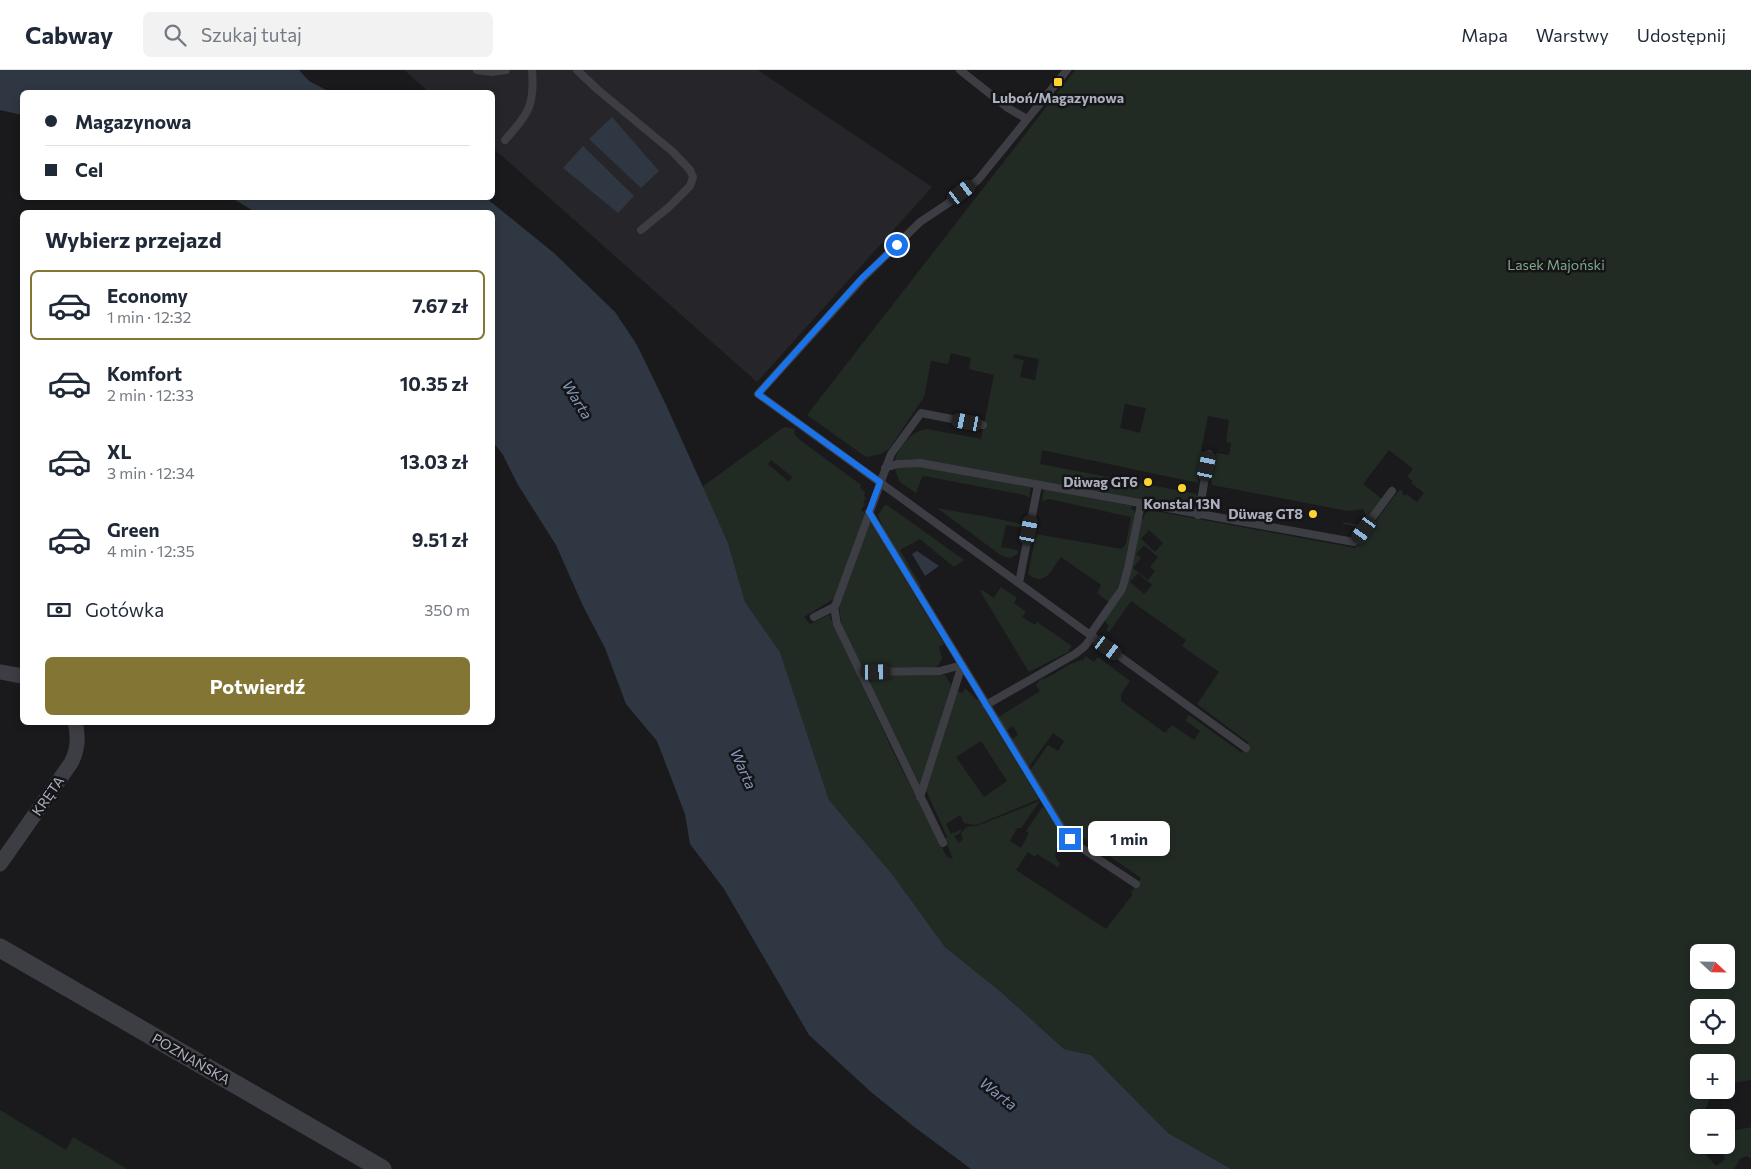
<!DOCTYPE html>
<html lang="pl">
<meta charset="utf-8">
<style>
:root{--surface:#fff;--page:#f2f2f3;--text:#1f2937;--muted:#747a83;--line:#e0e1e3;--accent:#837534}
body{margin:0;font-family:Commissioner,sans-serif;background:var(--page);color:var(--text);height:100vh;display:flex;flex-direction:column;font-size:19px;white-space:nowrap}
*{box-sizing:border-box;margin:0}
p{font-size:16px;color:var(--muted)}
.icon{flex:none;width:28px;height:28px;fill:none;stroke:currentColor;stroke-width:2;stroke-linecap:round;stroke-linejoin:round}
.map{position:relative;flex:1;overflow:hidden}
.panel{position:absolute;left:20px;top:140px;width:475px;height:515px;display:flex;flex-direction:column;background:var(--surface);border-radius:8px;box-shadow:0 2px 8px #0003}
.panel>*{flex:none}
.banner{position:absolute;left:20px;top:20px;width:475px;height:110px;border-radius:8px;box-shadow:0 2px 8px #0003;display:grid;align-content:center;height:110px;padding:0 25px;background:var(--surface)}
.needle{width:32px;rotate:112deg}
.tools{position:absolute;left:1690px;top:874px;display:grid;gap:10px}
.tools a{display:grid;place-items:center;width:45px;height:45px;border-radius:8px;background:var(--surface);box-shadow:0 2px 8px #0003;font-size:25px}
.end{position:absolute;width:22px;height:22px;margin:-11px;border:6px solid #1a73e8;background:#fff;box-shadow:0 0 0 2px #fff}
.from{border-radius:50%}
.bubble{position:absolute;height:35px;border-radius:8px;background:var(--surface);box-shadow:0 2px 8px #0003;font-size:16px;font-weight:700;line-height:35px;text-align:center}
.car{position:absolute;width:15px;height:30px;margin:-15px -8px;border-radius:6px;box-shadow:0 0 4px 1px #0007;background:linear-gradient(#222 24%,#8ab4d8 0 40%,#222 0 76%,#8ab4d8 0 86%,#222 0)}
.banner b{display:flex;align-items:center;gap:18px;height:48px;font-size:19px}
.banner b+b{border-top:1px solid var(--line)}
.banner i{width:12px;height:12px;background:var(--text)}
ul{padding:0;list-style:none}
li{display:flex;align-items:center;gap:15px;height:70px;margin:0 10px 8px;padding:0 15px;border:2px solid transparent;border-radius:8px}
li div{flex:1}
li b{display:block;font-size:19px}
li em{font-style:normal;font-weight:700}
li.active{border-color:var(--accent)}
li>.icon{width:45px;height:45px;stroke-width:1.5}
h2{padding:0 25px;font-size:22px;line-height:60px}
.pay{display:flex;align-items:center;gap:12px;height:55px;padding:0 25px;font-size:19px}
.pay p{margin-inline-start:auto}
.button{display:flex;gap:10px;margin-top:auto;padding:10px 25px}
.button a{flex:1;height:58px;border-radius:8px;background:var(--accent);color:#fff;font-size:20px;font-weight:700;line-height:58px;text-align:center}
header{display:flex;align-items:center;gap:30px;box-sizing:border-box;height:70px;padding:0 25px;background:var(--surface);border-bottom:1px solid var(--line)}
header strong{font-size:24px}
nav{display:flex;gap:28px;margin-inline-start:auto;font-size:18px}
.search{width:350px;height:45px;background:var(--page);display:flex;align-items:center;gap:12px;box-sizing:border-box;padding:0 18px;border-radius:8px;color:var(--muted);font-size:19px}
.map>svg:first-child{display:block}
.built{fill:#26262a}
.green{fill:#212b24;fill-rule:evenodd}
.water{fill:#2f3742}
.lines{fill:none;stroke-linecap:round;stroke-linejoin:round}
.service{stroke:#3d3d44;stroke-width:8}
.minor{stroke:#3d3d44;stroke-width:15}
.tertiary{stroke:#3d3d44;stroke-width:19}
.route{stroke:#1a73e8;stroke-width:6}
.poi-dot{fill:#fed330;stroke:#151518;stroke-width:2}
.labels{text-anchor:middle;stroke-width:5;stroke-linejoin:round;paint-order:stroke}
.poi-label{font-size:14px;font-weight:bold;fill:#acafbd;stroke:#151518}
.park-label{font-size:14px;fill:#82a989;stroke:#151518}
.street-label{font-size:14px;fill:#acafbd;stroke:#151518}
.water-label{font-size:15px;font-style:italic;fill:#8198b9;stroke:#151518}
</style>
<header>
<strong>Cabway</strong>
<div class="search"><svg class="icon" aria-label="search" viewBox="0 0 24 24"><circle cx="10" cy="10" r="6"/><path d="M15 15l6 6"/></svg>Szukaj tutaj</div>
<nav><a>Mapa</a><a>Warstwy</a><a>Udostępnij</a></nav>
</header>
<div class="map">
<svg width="1751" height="1099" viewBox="0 0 1751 1099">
<rect width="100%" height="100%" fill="#1a1a1d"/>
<path class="built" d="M 404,0 L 758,0 L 932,117 L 757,312 L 493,78 L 492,22 L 429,22 Z"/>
<path class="green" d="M 1075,0 L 1751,0 L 1751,1010 L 1726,1014 L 1726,992 L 1699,992 L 1699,1020 L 1718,1020 L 1711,1027 L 1701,1047 L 1699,1048 L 1699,1075 L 1702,1075 L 1707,1086 L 1716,1096 L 1725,1090 L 1723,1083 L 1724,1075 L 1726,1075 C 1726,1057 1738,1061 1751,1057 L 1751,1088 L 1746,1086 L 1740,1089 L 1734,1099 L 1231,1099 L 1168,1063 L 1091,985 L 1064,979 L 1001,922 L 945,877 L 892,804 L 829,730 L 780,582 L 745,532 L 728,473 L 702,417 L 784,357 L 795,359 L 794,364 L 800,370 L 861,415 L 860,418 L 865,422 L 864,426 L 866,428 L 863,433 L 865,434 L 861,440 L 865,443 L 835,528 L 804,547 L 810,554 L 829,545 L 898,692 L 947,787 L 953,789 L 945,769 L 947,767 L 926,720 L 957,621 L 963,623 L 965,618 L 976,629 L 978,629 L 1039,729 L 976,755 L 964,753 L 960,745 L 946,754 L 951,764 L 962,759 L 959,764 L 954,766 L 959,773 L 963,769 L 961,764 C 965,756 969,756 977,756 L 1040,731 L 1021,758 L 1017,758 L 1010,771 L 1021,778 L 1029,763 L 1026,761 L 1043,736 L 1068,772 L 1060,773 L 1056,779 L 1055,787 L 1060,794 L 1058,797 L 1037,784 L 1035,787 L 1028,782 L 1016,800 L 1106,859 L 1133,824 L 1131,823 L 1141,808 L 1082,767 L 1079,772 L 1071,766 L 1030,701 L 1048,675 L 1058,681 L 1064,671 L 1053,663 L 1028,698 L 1011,670 L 1018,665 L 1013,656 L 1006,661 L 997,648 L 1040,621 L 1036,615 L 1040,610 C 1056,606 1067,592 1083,590 L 1086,586 L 1094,592 L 1098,587 L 1130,611 L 1121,624 L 1121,631 L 1165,663 L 1172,655 L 1194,670 L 1200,661 L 1185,650 L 1189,645 L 1242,683 L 1249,673 L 1197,634 L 1219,602 L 1182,576 L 1186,570 L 1131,531 L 1109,562 L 1106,560 L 1109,556 L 1104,550 L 1114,536 L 1141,449 L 1143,449 L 1146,442 L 1148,443 L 1149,440 L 1355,478 L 1400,419 L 1403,422 L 1402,424 L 1405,426 L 1406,424 L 1417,432 L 1424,423 L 1411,413 L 1413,411 L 1407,407 L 1413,399 L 1389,380 L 1363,414 L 1382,429 L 1358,460 L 1355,460 L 1356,456 L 1344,454 L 1342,452 L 1360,455 L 1366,446 L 1363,439 L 1349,441 L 1332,438 L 1212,415 L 1211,409 L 1216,383 L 1229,385 L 1231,373 L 1226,372 L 1229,350 L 1208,346 L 1201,381 L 1203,381 L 1197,406 L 1199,413 L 1042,380 L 1040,394 L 1197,424 L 1195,431 L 1184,431 L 1175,430 L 1174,433 L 1163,431 L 1156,433 L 915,389 L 895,390 C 900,375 912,361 927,359 L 981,369 L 994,305 L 969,299 L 971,288 L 951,283 L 948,294 L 931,291 L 924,327 L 889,379 L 881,384 L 866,387 L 807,345 ZM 1014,284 L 1039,289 L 1035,310 L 1020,307 L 1024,290 L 1013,288 ZM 1125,334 L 1146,338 L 1140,363 L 1120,358 ZM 771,390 L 792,407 L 789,412 L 768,394 ZM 1149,460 L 1163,473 L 1155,482 L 1141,469 ZM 1144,475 L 1158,487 L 1150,497 L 1155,501 L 1148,510 L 1133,498 L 1141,488 L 1136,484 ZM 1138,503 L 1152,515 L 1144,524 L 1130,512 ZM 981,671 L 1007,711 L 984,727 L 956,687 ZM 1699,882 L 1726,882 L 1726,910 L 1699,910 ZM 1699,938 L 1726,938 L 1726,965 L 1699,965 Z
M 922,396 L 1031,417 L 1029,428 L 1025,425 L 924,406 L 922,407 L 916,423 L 900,412 L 894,397 Z
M 1044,419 L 1132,436 L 1131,439 L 1134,440 L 1134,442 L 1136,444 L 1123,504 L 1118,516 L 1109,532 L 1097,523 L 1101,515 L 1061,487 C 1051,499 1046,518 1028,504 L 1036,464 L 1122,479 L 1126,474 L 1131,447 L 1049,429 L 1042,431 Z
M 885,435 L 887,435 L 964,490 L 954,497 L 920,469 L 900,480 L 921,516 L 919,518 L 881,457 L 882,455 L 878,445 Z
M 937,438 L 999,449 L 1024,455 L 1023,458 L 1006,455 L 1001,477 L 1017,480 L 1018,484 L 1010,488 L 1002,486 Z
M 869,450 L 944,574 L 939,577 L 942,588 L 938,596 L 932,598 L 865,599 L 862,598 L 841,556 L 842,555 L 839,537 Z
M 1001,517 L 1017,528 L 1014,533 L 1026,542 L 1022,547 L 1035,555 L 1037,552 L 1072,576 L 1068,582 L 1029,602 L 980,521 L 982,520 L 994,528 Z
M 880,605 L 945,605 L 951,615 L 919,720 L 869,615 L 871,609 Z
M 0,1040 L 66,1080 L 73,1067 L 127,1099 L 0,1099 Z"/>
<path class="water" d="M 0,0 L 299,0 L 309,11 L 330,22 L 22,22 L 22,45 L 0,40 Z
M 612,47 L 659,101 L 641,118 L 589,69 Z
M 583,76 L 634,126 L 618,143 L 563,98 Z
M 232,128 L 486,128 L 554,183 L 615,242 L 637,275 L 667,337 L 728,473 L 745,532 L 780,582 L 829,730 L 892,804 L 945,877 L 1001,922 L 1064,979 L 1091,985 L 1168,1063 L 1231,1099 L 971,1099 L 913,1056 L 871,1022 L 809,965 L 724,819 L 690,774 L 685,744 L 657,671 L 626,634 L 605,578 L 583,536 L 556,475 L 518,415 L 503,385 L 493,372 L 492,142 L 255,142 Z
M 917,481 L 939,496 L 925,506 L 912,484 Z"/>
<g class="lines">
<path class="service" d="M 477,0 L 491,2 L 506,0
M 577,0 L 597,19 L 673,82 L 690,100 L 693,107 L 690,116 L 669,137 L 641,160
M 960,0 L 1008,38 L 1027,49
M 1067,0 L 978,110 L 947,134 L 920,152 L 862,209 L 758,324 L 1246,678
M 505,70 C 528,44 535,36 532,0
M 885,398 L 897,394 L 920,393 L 1354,472 L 1392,421
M 869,442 L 1066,765 L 1077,775 L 1136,814
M 1198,445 C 1203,424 1205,404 1209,384
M 1019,513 L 1038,415
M 834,537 L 837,554 L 943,773
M 814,547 L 834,537 L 836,534 L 891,384 L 921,343 L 983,355
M 1090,565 L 1122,519 L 1128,498 L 1141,434
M 860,602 L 940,601 L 962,595
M 986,635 L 1075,584 L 1084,577 L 1093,566
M 920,727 L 962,595"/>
<path class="minor" d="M 0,602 L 22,606
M 0,794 L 71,693 C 78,680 79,667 75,652"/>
<path class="tertiary" d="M 0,878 L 382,1099"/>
</g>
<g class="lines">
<path class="route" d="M 897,175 L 862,208 L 758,324 L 880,412 L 869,442 L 1061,758 L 1070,769"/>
</g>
<g class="poi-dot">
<rect x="1053" y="7" width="10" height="10" rx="2.5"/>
<circle cx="1148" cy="412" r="5"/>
<circle cx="1182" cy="418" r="5"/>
<circle cx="1313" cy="444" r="5"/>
</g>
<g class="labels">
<g class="poi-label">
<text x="1058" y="33">Luboń/Magazynowa</text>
<text x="1138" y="417" text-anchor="end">Düwag GT6</text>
<text x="1182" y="439">Konstal 13N</text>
<text x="1303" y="449" text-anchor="end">Düwag GT8</text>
</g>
<g class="park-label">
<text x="1556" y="200">Lasek Majoński</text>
</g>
<g class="street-label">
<text transform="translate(48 726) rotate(-55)" y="5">KRĘTA</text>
<text transform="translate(191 989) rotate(30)" y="5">POZNAŃSKA</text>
</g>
<g class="water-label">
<text transform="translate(577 330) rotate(58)" y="5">Warta</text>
<text transform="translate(743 699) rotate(66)" y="5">Warta</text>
<text transform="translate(998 1024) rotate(38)" y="5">Warta</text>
</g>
</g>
</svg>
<div class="tools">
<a><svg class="needle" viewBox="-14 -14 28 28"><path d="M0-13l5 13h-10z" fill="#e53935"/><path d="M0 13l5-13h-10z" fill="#747a83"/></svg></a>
<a><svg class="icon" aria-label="locate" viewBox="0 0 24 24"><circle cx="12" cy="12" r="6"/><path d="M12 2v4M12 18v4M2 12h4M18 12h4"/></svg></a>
<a>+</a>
<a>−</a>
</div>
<i class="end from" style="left:897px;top:175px"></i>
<i class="end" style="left:1070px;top:769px"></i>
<div class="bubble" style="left:1088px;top:751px;width:82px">1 min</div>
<i class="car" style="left:962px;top:122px;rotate:53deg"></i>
<i class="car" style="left:967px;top:352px;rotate:281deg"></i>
<i class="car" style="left:1207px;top:396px;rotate:12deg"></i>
<i class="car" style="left:1029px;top:460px;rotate:11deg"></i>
<i class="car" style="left:1364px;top:460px;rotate:216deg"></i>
<i class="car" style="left:1108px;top:578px;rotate:126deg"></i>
<i class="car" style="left:876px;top:602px;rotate:89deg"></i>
<div class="banner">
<b><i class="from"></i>Magazynowa</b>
<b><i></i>Cel</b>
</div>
<section class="panel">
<h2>Wybierz przejazd</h2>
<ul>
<li class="active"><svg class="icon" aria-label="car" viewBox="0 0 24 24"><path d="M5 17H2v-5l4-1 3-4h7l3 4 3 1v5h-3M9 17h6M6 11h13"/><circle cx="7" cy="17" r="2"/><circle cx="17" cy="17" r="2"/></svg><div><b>Economy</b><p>1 min · 12:32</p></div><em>7.67 zł</em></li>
<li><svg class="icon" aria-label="car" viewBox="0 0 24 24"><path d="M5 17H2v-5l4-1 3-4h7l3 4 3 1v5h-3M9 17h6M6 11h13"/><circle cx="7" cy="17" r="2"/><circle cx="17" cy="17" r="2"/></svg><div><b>Komfort</b><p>2 min · 12:33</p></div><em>10.35 zł</em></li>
<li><svg class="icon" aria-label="car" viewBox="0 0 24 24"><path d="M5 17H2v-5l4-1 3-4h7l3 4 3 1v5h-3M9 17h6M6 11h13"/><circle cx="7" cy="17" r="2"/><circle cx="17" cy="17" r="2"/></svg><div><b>XL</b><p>3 min · 12:34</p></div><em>13.03 zł</em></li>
<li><svg class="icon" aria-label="car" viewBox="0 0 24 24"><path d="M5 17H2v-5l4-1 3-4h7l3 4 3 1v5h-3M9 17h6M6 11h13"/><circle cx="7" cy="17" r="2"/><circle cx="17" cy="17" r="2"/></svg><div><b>Green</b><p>4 min · 12:35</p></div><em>9.51 zł</em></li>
</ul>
<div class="pay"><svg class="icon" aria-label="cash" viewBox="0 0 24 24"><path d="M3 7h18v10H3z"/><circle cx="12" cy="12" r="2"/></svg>Gotówka<p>350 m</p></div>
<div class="button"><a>Potwierdź</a></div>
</section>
</div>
